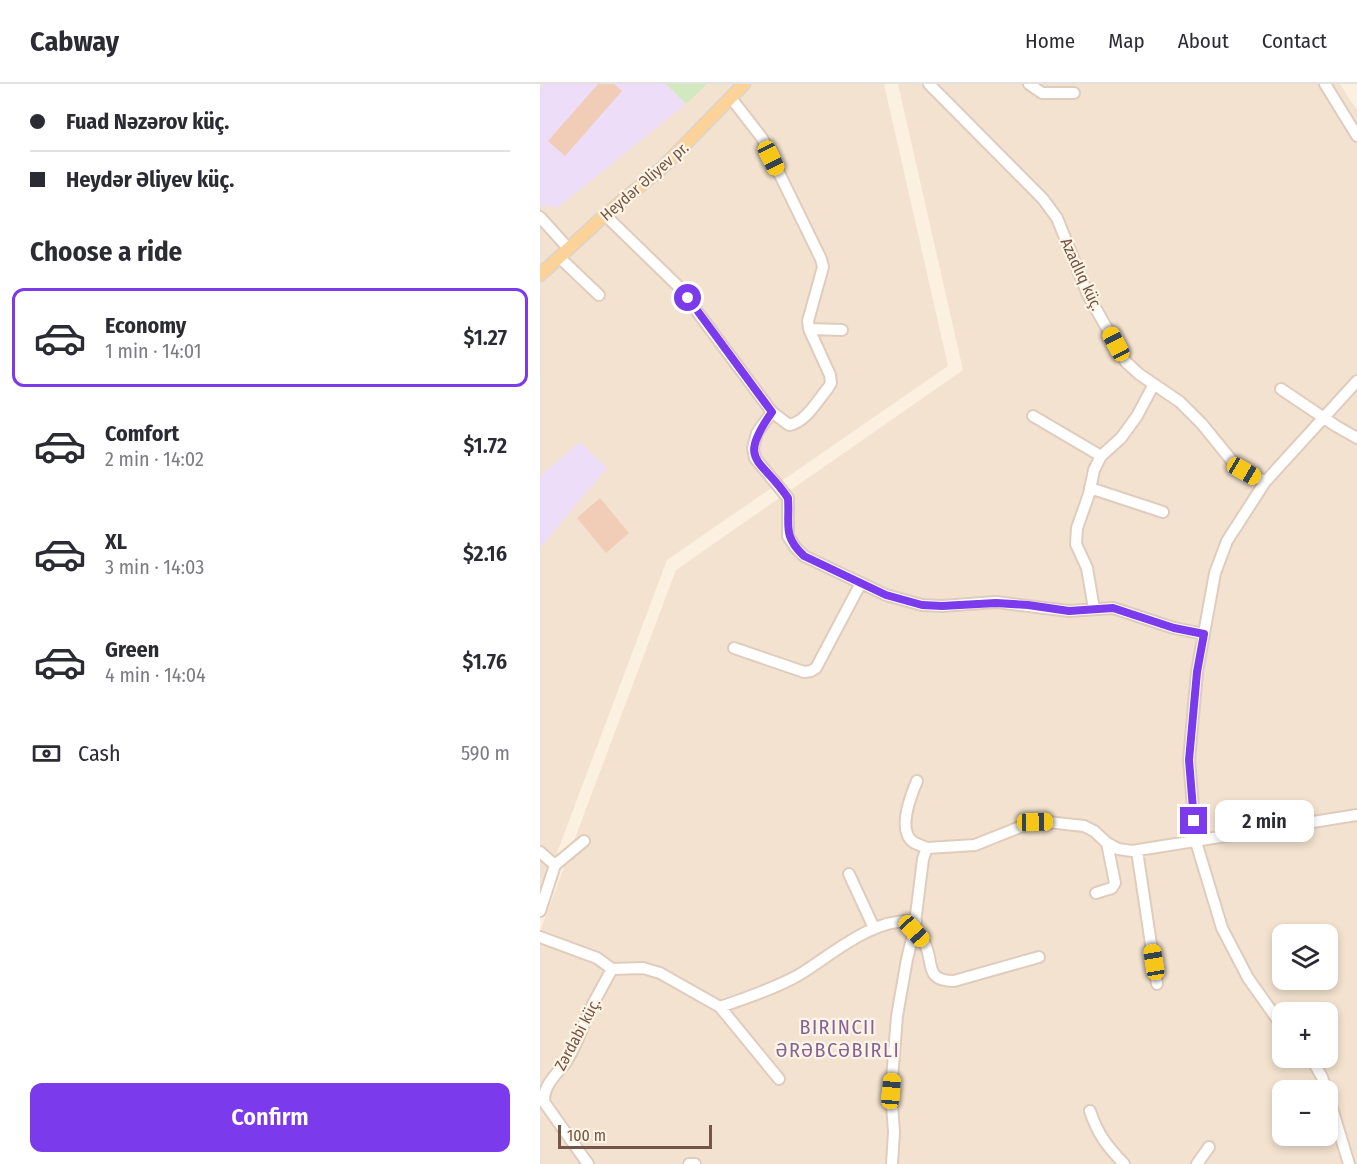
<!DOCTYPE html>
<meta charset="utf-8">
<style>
:root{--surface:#fff;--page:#f7f7f7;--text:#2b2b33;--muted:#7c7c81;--line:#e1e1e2;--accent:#7c3aed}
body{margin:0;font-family:"Fira Sans Condensed",sans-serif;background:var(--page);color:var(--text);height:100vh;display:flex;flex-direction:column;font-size:22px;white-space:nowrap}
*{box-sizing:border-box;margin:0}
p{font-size:20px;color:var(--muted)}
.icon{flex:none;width:33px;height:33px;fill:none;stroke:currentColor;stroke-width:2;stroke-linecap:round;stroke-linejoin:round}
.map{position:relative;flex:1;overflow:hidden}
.sheet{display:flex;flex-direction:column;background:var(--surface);width:540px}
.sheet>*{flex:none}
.hud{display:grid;align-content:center;height:132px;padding:0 30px;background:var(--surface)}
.fabs{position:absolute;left:732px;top:840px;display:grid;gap:12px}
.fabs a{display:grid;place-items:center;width:66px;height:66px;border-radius:12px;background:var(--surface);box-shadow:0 3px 9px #0003;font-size:30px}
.scale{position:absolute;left:18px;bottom:15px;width:154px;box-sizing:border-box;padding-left:6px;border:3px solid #735648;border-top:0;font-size:16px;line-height:21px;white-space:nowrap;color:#735648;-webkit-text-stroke:4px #fff5e6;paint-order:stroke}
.end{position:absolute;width:27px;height:27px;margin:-14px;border:8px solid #7c3aed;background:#fff;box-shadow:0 0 0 3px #fff}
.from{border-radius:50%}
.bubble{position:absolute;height:42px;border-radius:12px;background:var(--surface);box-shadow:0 3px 9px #0003;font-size:20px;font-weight:600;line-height:42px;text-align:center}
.car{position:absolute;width:18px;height:36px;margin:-18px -9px;border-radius:8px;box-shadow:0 0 4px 2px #0007;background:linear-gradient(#f5c518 24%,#345 0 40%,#f5c518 0 76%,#345 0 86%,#f5c518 0)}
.hud b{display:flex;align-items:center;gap:21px;height:57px;font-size:22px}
.hud b+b{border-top:2px solid var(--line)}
.hud i{width:15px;height:15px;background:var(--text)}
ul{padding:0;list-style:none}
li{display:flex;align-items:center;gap:18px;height:99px;margin:0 12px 9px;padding:0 18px;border:3px solid transparent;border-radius:12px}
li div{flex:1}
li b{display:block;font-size:22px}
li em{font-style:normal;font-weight:600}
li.active{border-color:var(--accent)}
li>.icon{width:54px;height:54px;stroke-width:1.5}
h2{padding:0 30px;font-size:27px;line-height:72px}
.pay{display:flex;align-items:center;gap:15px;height:66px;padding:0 30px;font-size:22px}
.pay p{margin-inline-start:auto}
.primary-button{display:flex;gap:12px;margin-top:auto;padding:12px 30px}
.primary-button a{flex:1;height:69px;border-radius:12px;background:var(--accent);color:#fff;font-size:24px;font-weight:600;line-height:69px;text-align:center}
header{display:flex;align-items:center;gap:36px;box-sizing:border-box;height:84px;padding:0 30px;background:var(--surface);border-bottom:2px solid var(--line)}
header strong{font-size:28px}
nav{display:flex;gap:33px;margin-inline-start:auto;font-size:21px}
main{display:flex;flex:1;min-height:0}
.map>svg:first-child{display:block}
.residential{fill:#f3e2cf;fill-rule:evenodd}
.education{fill:#edddf8}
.green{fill:#d1e9bf}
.building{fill:#f1cdb8}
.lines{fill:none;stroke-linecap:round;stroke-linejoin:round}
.minor-casing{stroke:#e0ccbd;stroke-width:14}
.major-casing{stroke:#dbd3cf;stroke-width:15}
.minor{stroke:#fff;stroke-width:10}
.major{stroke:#fbd398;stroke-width:12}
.route{stroke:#7c3aed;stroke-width:8}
.labels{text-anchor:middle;stroke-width:4.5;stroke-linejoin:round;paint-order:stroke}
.street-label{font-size:16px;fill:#735648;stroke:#fff5e6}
.quarter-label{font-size:20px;letter-spacing:1.5px;fill:#846396;stroke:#fff5e6}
</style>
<header>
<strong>Cabway</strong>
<nav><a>Home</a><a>Map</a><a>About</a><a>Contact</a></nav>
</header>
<main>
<section class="sheet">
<div class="hud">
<b><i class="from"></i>Fuad Nəzərov küç.</b>
<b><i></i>Heydər Əliyev küç.</b>
</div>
<h2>Choose a ride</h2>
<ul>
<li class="active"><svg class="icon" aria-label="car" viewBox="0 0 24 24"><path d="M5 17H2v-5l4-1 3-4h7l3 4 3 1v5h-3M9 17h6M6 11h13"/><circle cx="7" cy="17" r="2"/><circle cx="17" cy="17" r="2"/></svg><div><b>Economy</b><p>1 min · 14:01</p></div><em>$1.27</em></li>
<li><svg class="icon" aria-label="car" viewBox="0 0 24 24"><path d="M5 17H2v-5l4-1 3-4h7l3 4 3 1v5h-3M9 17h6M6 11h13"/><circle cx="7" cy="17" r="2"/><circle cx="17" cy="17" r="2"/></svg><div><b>Comfort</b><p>2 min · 14:02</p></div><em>$1.72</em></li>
<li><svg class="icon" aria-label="car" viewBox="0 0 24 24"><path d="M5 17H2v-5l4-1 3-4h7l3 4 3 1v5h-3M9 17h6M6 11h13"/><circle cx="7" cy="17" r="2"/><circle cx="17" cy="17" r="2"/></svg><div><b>XL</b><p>3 min · 14:03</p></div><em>$2.16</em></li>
<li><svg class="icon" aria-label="car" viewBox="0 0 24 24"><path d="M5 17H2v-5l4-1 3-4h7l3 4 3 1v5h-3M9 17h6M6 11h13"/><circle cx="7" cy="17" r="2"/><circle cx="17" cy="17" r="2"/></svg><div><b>Green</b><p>4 min · 14:04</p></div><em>$1.76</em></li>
</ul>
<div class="pay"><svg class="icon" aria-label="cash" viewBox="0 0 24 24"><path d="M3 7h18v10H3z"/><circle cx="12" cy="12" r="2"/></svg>Cash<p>590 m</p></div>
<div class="primary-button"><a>Confirm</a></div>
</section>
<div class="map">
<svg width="817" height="1080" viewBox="0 0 817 1080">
<rect width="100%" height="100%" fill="#fcf0e0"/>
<path class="residential" d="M 0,0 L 344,0 L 408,282 L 127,476 L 0,814 Z
M 358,0 L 800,0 L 817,26 L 817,1080 L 0,1080 L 0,847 L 136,486 L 423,286 ZM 742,850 L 788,850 L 788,896 L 742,896 ZM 742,928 L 788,928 L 788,974 L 742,974 ZM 742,1006 L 788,1006 L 788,1052 L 742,1052 Z"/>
<path class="education" d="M 5,0 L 126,0 L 146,20 L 18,123 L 2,122 L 0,121 L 0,5 Z
M 40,358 L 67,384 L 0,464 L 0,392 Z"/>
<path class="green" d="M 126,0 L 167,0 L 146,20 Z"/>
<path class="building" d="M 58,0 L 74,0 L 82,7 L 25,72 L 8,57 Z
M 60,414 L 89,449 L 66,469 L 37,434 Z"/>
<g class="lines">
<g class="minor-casing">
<path id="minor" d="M 389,0 L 503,115 L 517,134 L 548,211 L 586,278 L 599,290 L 640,318 L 662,340 L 692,377 L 725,398
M 489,0 L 502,9 L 534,9
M 785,0 L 817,52
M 191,14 L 222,54 L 281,175 L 283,183 L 268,237 L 269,245 L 290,291 L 291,299 L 288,304 C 278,316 265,339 249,341 L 232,328
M 65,131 L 138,202 L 232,328 L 217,349 L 213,364 L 215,374 L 248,414 L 248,452 L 255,463 L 264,472 L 346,511 L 382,521 L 402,522 L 456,518 L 529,527 L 573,524 L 634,544 L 664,550
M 0,133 L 28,164
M 19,173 L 59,211
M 269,245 L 302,246
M 741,305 L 796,342 L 817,354
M 493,332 L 561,372
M 550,404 L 623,428
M 554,525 L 547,484 L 536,460 L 537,444 L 549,410 L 554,386 L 561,372 L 581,354 L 597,332 L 614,300
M 194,564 L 264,588 L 271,587 L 276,584 L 321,499
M 377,697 C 371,711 357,746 373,758 C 377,760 382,762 387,764
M 597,767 L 617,900
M 0,768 L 15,781
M 309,790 L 334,844
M 556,809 L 572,804 L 575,799 L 567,759
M 0,827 L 15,781 L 44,757
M 374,847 C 378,850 382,854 384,858 C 395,878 383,897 414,897 L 499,873
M 0,853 L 57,874 L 72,885 C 65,898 58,910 52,922 C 43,941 37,961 26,978 C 17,990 3,1001 4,1018 L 48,1080
M 72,885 L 103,884 L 120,889 L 180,923 C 206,914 233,905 257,892 C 294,870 330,834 376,837
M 180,923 L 239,995
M 742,942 L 708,894 L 682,844 L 656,758 L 649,676 L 657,588 L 675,489 L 687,457 L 725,398 L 817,297
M 771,974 L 782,993 L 786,1006
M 788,1011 L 809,1080
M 550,1027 C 558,1051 567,1062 584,1080
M 149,1080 L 155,1080
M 352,1080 L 354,1048 L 351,1007 L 357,932 L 367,875 L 374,847 L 383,775 L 387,764 L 435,761 L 480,743 L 495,739 L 507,738 L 544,742 L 554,747 L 567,759 L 578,765 L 592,767 L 817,731
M 657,1080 L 669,1063"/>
</g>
<g class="major-casing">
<path id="major" d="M 0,191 L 65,131 L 122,84 L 204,0"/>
</g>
<use href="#minor" class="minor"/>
<use href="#major" class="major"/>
</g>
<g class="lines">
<path class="route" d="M 148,214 L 232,328 C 196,379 221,373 248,414 C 250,442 242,451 264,472 L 346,511 L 382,521 L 402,522 L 456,519 L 488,521 L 529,527 L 573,524 L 634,544 L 664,550 L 657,588 L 649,676 L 654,737"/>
</g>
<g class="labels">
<g class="street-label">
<text transform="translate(104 97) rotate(-41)" y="6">Heydər Əliyev pr.</text>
<text transform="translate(542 190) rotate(65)" y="6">Azadlıq küç.</text>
<text transform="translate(37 950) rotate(-62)" y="6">Zərdabi küç.</text>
</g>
<g class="quarter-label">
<text x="298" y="950">BIRINCII<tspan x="298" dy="23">ƏRƏBCƏBIRLI</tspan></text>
</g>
</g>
</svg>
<div class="fabs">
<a><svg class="icon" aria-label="layers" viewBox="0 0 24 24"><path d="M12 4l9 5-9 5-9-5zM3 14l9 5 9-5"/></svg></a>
<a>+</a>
<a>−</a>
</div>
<div class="scale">100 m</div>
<i class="end from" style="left:148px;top:214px"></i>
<i class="end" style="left:654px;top:737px"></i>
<div class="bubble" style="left:675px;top:716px;width:99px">2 min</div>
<i class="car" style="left:231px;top:74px;rotate:154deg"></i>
<i class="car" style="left:576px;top:260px;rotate:332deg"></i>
<i class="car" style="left:704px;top:387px;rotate:120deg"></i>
<i class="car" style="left:495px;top:738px;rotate:89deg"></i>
<i class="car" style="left:374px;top:847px;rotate:138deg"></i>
<i class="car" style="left:614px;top:878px;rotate:351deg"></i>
<i class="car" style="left:351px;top:1007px;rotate:5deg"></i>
</div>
</main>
